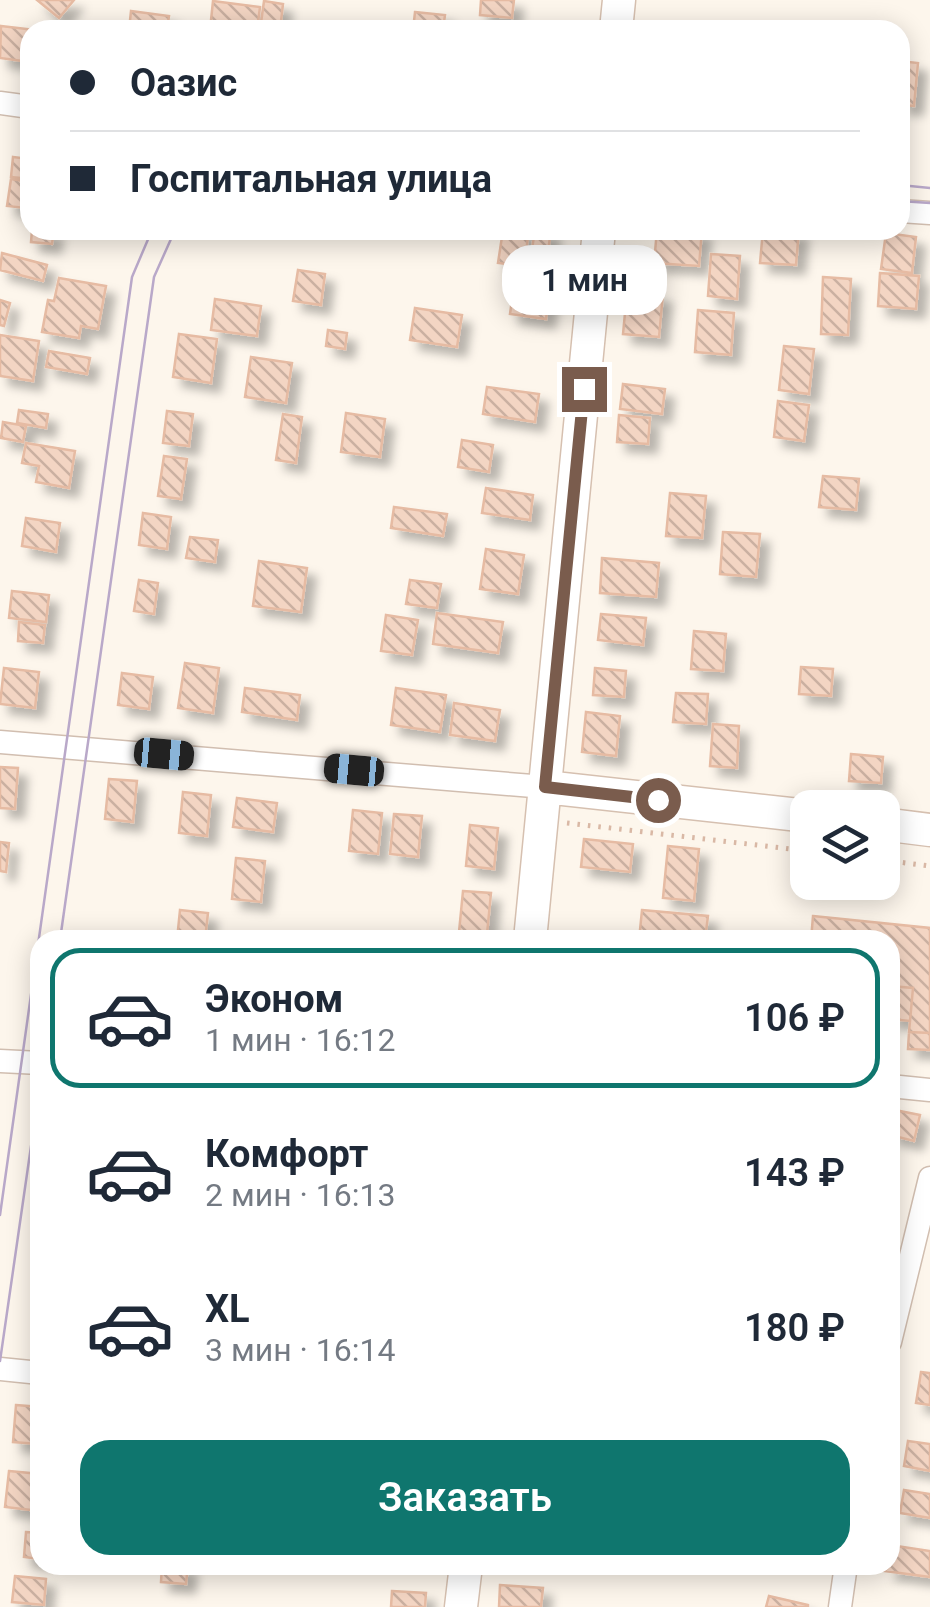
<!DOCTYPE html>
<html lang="ru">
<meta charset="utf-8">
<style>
:root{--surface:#fff;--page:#f6f6f7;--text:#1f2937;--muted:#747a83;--line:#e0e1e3;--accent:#0f766e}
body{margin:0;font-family:Roboto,sans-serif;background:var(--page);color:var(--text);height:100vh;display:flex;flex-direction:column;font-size:38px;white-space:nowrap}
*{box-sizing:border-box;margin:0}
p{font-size:32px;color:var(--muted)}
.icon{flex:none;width:55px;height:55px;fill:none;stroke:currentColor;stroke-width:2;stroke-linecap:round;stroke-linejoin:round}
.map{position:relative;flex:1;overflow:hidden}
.details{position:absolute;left:30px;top:930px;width:870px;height:645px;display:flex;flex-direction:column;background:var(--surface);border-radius:30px;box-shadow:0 5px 25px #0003}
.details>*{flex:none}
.top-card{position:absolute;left:20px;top:20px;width:890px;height:220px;border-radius:30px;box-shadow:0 5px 25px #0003;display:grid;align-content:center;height:220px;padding:0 50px;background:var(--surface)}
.fabs{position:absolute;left:790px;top:790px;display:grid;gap:20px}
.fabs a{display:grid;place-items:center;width:110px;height:110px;border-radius:20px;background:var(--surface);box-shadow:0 5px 25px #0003;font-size:50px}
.end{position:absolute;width:45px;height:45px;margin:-22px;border:12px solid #7a5c4d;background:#fff;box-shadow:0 0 0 5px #fff}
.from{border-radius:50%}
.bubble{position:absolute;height:70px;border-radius:30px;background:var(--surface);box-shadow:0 5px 25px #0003;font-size:32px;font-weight:600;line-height:70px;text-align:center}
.car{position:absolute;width:30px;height:60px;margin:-30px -15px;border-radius:12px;box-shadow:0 0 8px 2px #0007;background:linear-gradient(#222 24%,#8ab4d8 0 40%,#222 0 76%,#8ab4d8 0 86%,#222 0)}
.top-card b{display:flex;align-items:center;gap:35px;height:95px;font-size:38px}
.top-card b+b{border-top:2px solid var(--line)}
.top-card i{width:25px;height:25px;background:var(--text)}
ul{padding:18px 0 0;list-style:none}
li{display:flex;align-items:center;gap:30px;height:140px;margin:0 20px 15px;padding:0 30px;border:5px solid transparent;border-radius:30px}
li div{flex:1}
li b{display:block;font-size:38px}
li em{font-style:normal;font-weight:600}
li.on{border-color:var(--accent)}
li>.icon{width:90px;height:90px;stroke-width:1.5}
.action{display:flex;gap:20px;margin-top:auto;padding:20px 50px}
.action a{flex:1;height:115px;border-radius:30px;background:var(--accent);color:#fff;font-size:40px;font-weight:600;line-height:115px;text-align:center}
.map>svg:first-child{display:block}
.building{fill:url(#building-back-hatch);stroke:#e6bba3;stroke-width:2.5;filter:url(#shadow)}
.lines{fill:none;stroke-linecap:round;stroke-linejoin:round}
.street-casing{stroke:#d1beb0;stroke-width:25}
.secondary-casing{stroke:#d6c0b0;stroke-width:35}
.path{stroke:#d9b8a5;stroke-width:5;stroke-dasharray:2.5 8;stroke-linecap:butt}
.street{stroke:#fff;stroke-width:22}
.secondary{stroke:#fff;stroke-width:32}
.tram{stroke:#b9a8c9;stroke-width:2.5}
.route{stroke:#7a5c4d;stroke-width:12}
</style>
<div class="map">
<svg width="930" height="1607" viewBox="0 0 930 1607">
<defs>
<pattern id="building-back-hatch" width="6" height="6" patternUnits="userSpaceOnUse" patternTransform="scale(2.5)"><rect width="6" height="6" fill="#f3d5c3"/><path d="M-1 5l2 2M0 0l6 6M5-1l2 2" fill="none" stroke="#cab0a1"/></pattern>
<filter id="shadow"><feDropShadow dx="9" dy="9" stdDeviation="5" flood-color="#0004"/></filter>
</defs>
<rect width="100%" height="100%" fill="#fdf6ec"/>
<path class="building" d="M 37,0 L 74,0 L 59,18 Z
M 481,0 L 514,0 L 512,18 L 480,15 Z
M 213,1 L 260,7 L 257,30 L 210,30 Z
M 264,1 L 283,4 L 280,30 L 260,30 Z
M 131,11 L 169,16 L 167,30 L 129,30 Z
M 415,12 L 445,15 L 443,30 L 413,30 Z
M 1,26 L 35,30 L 30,30 L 30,62 L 0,58 Z
M 900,61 L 918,63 L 914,106 L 900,105 Z
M 13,157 L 30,159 L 30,179 L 11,177 Z
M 11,179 L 30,182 L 25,208 L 7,206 Z
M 32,230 L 54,230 L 52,244 L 31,242 Z
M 503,230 L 529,230 L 524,266 L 498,263 Z
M 535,230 L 551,230 L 548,252 L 532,249 Z
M 657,230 L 702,230 L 699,266 L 654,263 Z
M 763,230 L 799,230 L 796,265 L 760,263 Z
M 886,233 L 916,237 L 912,273 L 881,269 Z
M 2,253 L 47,265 L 43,281 L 0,270 Z
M 711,254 L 740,256 L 737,299 L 708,296 Z
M 298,270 L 325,274 L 321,305 L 293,301 Z
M 516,270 L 552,276 L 546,319 L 510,314 Z
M 880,273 L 919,276 L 916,309 L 878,306 Z
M 823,277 L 851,279 L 848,335 L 821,334 Z
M 59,278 L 106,286 L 98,329 L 81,326 L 79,338 L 42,332 L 48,300 L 54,301 Z
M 627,292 L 663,294 L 659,337 L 623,334 Z
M 215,299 L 261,306 L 257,336 L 211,330 Z
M 0,300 L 10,303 L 4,326 L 0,325 Z
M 415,308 L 462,315 L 457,347 L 410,340 Z
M 698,310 L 734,313 L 731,355 L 695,352 Z
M 328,330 L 347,333 L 345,349 L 326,346 Z
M 179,334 L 217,339 L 211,383 L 173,377 Z
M 0,335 L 39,341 L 33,381 L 0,376 Z
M 784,346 L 814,349 L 809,394 L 779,390 Z
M 49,351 L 90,358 L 87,374 L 46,367 Z
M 251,357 L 292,363 L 286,403 L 245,397 Z
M 623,384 L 665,389 L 662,414 L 620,409 Z
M 487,387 L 539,394 L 535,422 L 483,414 Z
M 778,401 L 809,405 L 804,441 L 774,437 Z
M 19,410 L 48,414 L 46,428 L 17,423 Z
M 167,411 L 193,414 L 189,446 L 163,443 Z
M 346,413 L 385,419 L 380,457 L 341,452 Z
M 283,414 L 302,417 L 296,463 L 276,460 Z
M 619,415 L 650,418 L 648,444 L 617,442 Z
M 3,422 L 26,426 L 23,442 L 1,438 Z
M 462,440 L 493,445 L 489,472 L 458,467 Z
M 26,443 L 75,451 L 69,488 L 36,482 L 39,466 L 22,463 Z
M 164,456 L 187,459 L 181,499 L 158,496 Z
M 823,476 L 859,479 L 856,510 L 819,507 Z
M 486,488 L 533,495 L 530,520 L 482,513 Z
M 670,493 L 706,496 L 702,538 L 666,536 Z
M 394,507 L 447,514 L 443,536 L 391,528 Z
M 143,513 L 171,517 L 167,549 L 139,545 Z
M 26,518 L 60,523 L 56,552 L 22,546 Z
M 723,532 L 760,534 L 756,577 L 720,574 Z
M 190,537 L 218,540 L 215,562 L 186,558 Z
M 486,549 L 524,555 L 518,594 L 480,589 Z
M 602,558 L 659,563 L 656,597 L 600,593 Z
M 259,561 L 307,568 L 301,612 L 253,606 Z
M 139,580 L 158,583 L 154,614 L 134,611 Z
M 410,580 L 441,584 L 437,608 L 406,604 Z
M 12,591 L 49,595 L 46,622 L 9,618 Z
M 437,613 L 503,622 L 498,653 L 433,644 Z
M 601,614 L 646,618 L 643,645 L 598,640 Z
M 386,615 L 418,620 L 412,655 L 381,651 Z
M 19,622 L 45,625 L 43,643 L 18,641 Z
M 694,631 L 726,634 L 723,671 L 691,669 Z
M 185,663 L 219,668 L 213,713 L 178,708 Z
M 801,667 L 833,669 L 831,696 L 799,694 Z
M 4,668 L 39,672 L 35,708 L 0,704 Z
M 595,668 L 626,671 L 624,697 L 593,695 Z
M 122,673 L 153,677 L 149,709 L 118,705 Z
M 245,688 L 300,695 L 297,720 L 242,712 Z
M 396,688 L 446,695 L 440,732 L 391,725 Z
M 676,693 L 708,694 L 706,724 L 673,722 Z
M 454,703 L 500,710 L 495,741 L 450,735 Z
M 586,712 L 620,716 L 616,756 L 582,752 Z
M 713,724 L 739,726 L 737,768 L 710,766 Z
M 851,754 L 883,757 L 881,783 L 849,781 Z
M 0,767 L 18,768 L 15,809 L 0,808 Z
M 109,779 L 137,781 L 133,822 L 105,819 Z
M 183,792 L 211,795 L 207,836 L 179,833 Z
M 237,798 L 277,803 L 273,832 L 233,827 Z
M 353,810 L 382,813 L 378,854 L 349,851 Z
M 394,814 L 422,816 L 418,857 L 390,854 Z
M 470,825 L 498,828 L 494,869 L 466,866 Z
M 584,839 L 633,844 L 630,872 L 581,867 Z
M 0,842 L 9,843 L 6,872 L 0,871 Z
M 668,846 L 699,849 L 694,901 L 663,898 Z
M 236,858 L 265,861 L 261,902 L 232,899 Z
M 463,891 L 491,893 L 487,934 L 459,932 Z
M 180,910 L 208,913 L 205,940 L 177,940 Z
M 642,910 L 708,916 L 705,940 L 639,940 Z
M 813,916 L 930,928 L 930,1033 L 909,1032 L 913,988 L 890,986 L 890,940 L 811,940 Z
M 890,986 L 913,988 L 910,1021 L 890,1019 Z
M 909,1032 L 930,1033 L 930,1050 L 908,1049 Z
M 890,1109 L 920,1115 L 914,1141 L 890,1135 Z
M 921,1372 L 930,1373 L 930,1405 L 916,1403 Z
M 16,1405 L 40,1407 L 38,1444 L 13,1442 Z
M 908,1441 L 930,1444 L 930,1471 L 904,1466 Z
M 9,1471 L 40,1474 L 40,1511 L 5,1507 Z
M 904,1490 L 930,1494 L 930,1518 L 900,1513 Z
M 26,1532 L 40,1533 L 40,1559 L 24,1557 Z
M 890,1545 L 930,1551 L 930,1577 L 885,1571 L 890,1565 Z
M 162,1565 L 188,1565 L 186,1584 L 161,1582 Z
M 15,1576 L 46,1579 L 44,1605 L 12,1602 Z
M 500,1585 L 543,1588 L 541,1607 L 499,1607 Z
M 392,1591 L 426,1593 L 425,1607 L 391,1607 Z
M 769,1596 L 808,1605 L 808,1607 L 766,1607 Z"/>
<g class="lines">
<g class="street-casing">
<path id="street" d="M 0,103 L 30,107
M 900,211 L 930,213
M 0,742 L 545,787
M 0,1061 L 40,1063
M 890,1086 L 930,1090
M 890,1342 L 930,1178
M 0,1369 L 40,1373
M 840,1607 L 846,1565"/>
</g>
<g class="secondary-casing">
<path id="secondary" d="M 616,30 L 619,0
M 545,787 L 808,816
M 882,824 L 930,830
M 530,940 L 599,230
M 461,1607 L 466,1565"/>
</g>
<path class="path" d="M 567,823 L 808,851
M 882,860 L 930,866"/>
<use href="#street" class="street"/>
<use href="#secondary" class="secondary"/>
<path class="tram" d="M 900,185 L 930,188
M 900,201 L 930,203
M 60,940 L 154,277 L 175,230
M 0,1215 L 132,277 L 152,230
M 0,1361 L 40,1084"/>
</g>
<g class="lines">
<path class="route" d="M 584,389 L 545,787 L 658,800"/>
</g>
</svg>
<div class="fabs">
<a><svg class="icon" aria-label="layers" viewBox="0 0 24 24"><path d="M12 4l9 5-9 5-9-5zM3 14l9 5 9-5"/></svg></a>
</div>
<i class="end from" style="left:658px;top:800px"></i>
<i class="end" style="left:584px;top:389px"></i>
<div class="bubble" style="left:502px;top:245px;width:165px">1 мин</div>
<i class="car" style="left:164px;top:754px;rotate:95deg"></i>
<i class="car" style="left:354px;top:770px;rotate:275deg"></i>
<div class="top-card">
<b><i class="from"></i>Оазис</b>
<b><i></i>Госпитальная улица</b>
</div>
<section class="details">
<ul>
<li class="on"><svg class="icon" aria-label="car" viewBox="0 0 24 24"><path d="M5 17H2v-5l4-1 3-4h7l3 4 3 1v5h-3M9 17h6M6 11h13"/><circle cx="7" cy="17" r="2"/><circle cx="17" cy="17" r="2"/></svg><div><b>Эконом</b><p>1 мин · 16:12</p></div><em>106 ₽</em></li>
<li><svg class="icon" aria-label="car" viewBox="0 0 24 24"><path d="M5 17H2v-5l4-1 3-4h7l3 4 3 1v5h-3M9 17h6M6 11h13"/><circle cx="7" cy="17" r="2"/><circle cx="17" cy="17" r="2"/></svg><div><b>Комфорт</b><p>2 мин · 16:13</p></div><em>143 ₽</em></li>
<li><svg class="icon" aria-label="car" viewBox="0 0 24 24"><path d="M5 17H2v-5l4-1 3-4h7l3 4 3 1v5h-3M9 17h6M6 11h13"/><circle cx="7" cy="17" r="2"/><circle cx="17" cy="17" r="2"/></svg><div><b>XL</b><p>3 мин · 16:14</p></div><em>180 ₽</em></li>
</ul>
<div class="action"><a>Заказать</a></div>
</section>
</div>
